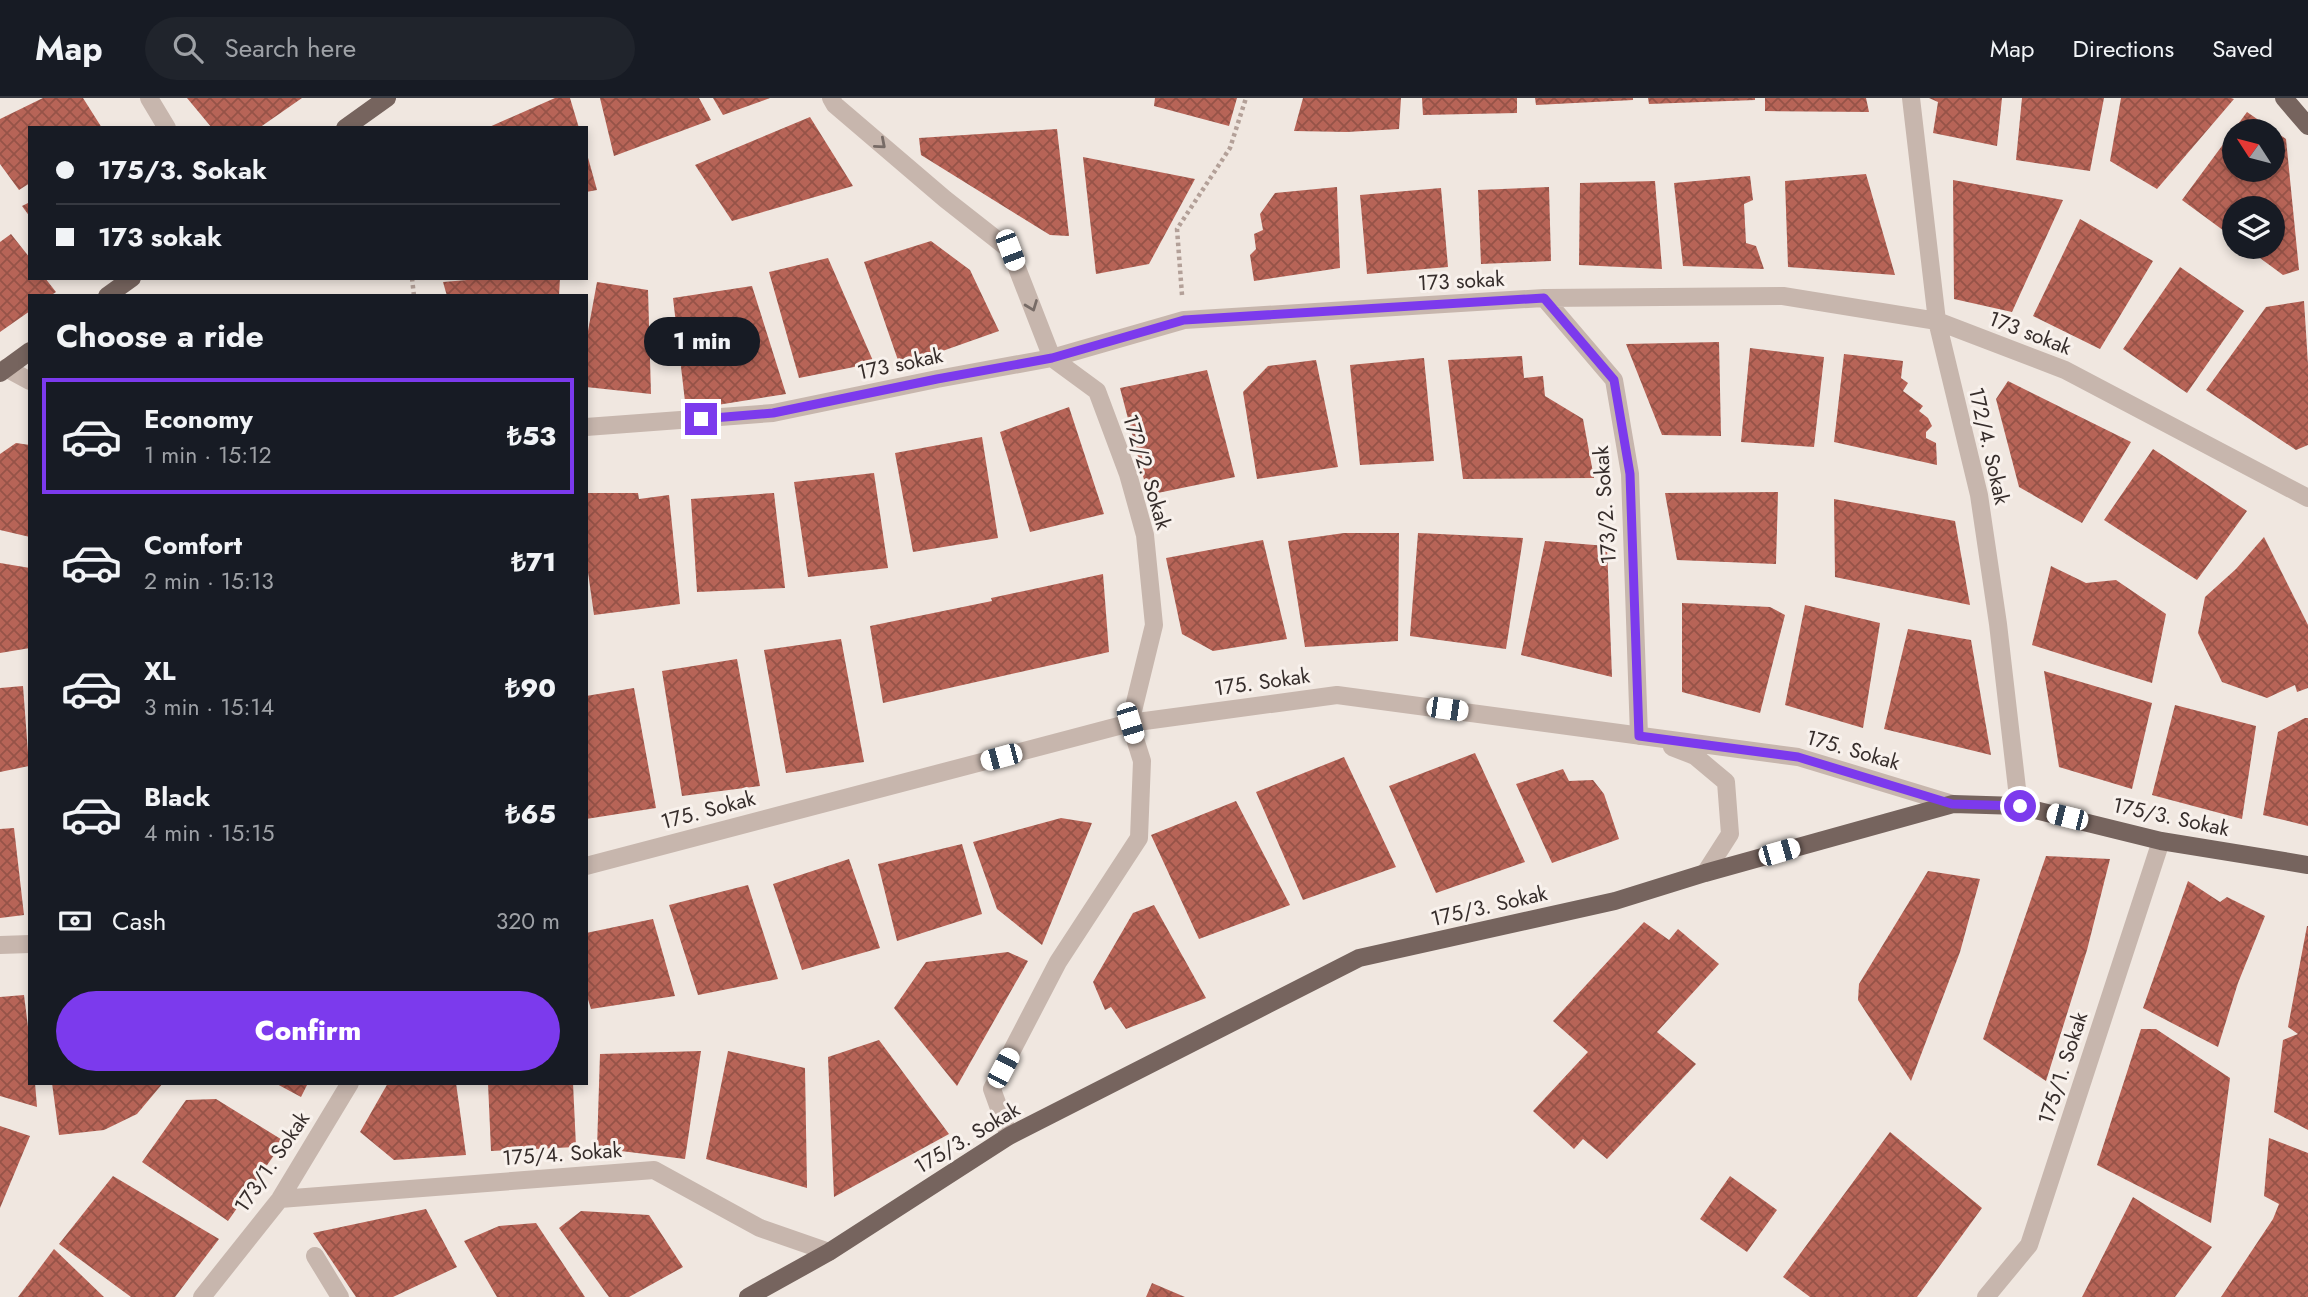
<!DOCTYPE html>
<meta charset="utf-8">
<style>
:root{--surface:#171b24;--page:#20242c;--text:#f1f3f6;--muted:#9ea1a6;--line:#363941;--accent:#7c3aed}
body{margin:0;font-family:Jost,sans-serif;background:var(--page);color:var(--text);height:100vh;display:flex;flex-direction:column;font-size:26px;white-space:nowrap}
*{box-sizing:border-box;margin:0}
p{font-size:23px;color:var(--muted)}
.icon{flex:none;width:38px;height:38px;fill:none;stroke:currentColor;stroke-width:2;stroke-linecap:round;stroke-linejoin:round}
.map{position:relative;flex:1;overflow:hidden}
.side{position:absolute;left:28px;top:196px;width:560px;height:791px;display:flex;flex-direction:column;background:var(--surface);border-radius:0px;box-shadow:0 4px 10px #0003}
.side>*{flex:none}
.guide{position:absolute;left:28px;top:28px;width:560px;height:154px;border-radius:0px;box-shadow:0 4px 10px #0003;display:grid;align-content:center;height:154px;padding:0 28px;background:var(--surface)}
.needle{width:46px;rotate:306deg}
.controls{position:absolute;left:2222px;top:21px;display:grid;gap:14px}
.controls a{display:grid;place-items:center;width:63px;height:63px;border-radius:50%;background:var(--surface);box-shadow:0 4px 10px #0003;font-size:35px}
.end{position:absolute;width:32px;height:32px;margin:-16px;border:9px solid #7c3aed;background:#fff;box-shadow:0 0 0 4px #fff}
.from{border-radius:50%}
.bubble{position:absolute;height:49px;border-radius:24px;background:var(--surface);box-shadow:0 4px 10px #0003;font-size:23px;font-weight:800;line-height:49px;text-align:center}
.car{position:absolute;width:21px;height:42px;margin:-21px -10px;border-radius:9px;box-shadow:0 0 5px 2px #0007;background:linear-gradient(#fff 24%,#345 0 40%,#fff 0 76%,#345 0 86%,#fff 0)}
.guide b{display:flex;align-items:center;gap:24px;height:66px;font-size:26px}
.guide b+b{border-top:2px solid var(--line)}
.guide i{width:18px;height:18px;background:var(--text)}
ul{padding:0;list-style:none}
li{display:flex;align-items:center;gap:21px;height:116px;margin:0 14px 10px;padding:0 14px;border:4px solid transparent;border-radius:0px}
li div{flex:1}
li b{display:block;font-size:26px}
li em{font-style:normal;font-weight:800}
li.active{border-color:var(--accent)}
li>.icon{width:63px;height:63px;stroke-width:1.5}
h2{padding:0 28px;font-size:32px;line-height:84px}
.pay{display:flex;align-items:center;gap:18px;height:77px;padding:0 28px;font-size:26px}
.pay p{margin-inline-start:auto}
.button{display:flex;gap:14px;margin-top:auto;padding:14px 28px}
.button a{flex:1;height:80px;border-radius:42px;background:var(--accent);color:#fff;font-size:28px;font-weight:800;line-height:80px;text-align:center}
header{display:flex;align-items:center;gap:42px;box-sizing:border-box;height:98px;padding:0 35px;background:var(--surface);border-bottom:2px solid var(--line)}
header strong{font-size:33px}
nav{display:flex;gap:38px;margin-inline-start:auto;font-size:24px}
.search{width:490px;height:63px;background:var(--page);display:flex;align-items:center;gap:18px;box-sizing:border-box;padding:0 24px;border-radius:38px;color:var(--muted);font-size:26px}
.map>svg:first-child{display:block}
.building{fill:url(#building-cross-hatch);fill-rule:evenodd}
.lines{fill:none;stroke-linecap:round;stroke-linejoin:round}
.path{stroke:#b3a098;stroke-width:4.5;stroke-dasharray:3.5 3.5;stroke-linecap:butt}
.minor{stroke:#c7b6ad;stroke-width:18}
.major{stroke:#76645e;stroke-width:18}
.oneway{stroke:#776b66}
.route{stroke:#7c3aed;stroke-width:9}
.labels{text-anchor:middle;stroke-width:6;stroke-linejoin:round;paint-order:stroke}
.street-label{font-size:21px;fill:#362d2b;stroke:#f8f1ec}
</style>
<header>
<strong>Map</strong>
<div class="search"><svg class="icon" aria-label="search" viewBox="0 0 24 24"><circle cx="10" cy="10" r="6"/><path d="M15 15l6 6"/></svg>Search here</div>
<nav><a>Map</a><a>Directions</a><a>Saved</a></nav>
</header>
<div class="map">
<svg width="2308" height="1199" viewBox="0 0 2308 1199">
<defs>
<pattern id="building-cross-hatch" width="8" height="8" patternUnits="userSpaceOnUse" patternTransform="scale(1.75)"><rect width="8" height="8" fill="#b76457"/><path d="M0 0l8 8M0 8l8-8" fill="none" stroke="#965348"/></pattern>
</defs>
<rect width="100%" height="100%" fill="#f0e7e0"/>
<path class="building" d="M 43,0 L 83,0 L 102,30 L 30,30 L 30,85 L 19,92 L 0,66 L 0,21 Z
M 187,0 L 302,0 L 259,30 L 212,30 Z
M 555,0 L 570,0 L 579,30 L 487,30 Z
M 600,0 L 699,0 L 711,22 L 614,58 Z
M 713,0 L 770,0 L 723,17 Z
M 1155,0 L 1237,0 L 1229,28 L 1154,8 Z
M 1303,0 L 1401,0 L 1399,31 L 1347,34 L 1294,33 Z
M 1422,0 L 1517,0 L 1517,15 L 1423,17 Z
M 1535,0 L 1633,0 L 1633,2 L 1536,7 Z
M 1648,0 L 1755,0 L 1755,2 L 1649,6 Z
M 1765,0 L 1866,0 L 1869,14 L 1765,13 Z
M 1929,0 L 2002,0 L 1997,48 L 1933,35 L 1938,4 Z
M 2022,0 L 2104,0 L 2090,73 L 2016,62 Z
M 2121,0 L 2231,0 L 2234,1 L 2157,91 L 2110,63 Z
M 2247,14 L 2286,41 L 2299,172 L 2283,177 L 2245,149 L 2273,149 L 2273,110 L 2235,110 L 2235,141 L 2182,102 ZM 2235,33 L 2273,33 L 2273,72 L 2235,72 Z
M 810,19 L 853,88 L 732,123 L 695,67 Z
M 1057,31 L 1069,138 L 1050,137 L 921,57 L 919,40 Z
M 587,56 L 597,92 L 586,94 L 586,57 Z
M 1083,59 L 1195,81 L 1149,166 L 1096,176 Z
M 1866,76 L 1895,177 L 1788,169 L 1785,83 Z
M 1750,78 L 1753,102 L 1744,106 L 1746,145 L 1756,148 L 1764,171 L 1683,168 L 1674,85 Z
M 1953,82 L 2063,102 L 2012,214 L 1954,201 Z
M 1655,83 L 1662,171 L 1579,167 L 1580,85 Z
M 1337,89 L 1340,170 L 1254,183 L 1250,157 L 1256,151 L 1254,136 L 1263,132 L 1260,116 L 1275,95 Z
M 1549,89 L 1551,163 L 1481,166 L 1478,92 Z
M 1441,90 L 1448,169 L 1367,176 L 1360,97 Z
M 30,104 L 30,119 L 22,108 Z
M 2080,121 L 2153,163 L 2100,251 L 2033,218 Z
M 11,136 L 30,160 L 30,180 L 45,180 L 56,194 L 50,198 L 30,198 L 30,213 L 0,234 L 0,144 Z
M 931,143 L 970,172 L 999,233 L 900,268 L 864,164 Z
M 828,160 L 874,265 L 799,280 L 769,174 Z
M 2180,169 L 2244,213 L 2187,295 L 2123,251 Z
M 491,180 L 560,180 L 559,198 L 447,198 L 443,184 Z
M 597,184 L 648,192 L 651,296 L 586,289 L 586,244 Z
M 752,188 L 786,296 L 686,312 L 673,200 Z
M 2304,203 L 2308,266 L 2308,347 L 2296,352 L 2206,292 L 2266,209 Z
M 1719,244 L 1721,338 L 1662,337 L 1626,246 Z
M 1750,250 L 1824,259 L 1814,349 L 1741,344 Z
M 1844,256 L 1903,263 L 1901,280 L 1908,285 L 1903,293 L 1923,308 L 1919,313 L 1928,320 L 1932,328 L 1926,334 L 1926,340 L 1936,345 L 1937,367 L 1834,344 Z
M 1522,258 L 1524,280 L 1543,278 L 1545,298 L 1583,321 L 1594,380 L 1463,381 L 1448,262 Z
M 1424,260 L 1434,363 L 1360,367 L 1350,267 Z
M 1316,262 L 1338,369 L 1257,381 L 1243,294 L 1268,268 Z
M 1207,272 L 1235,379 L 1148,397 L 1120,290 Z
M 2008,283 L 2131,344 L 2082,425 L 2019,389 L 1996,301 Z
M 1069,309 L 1104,416 L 1030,434 L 1000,334 Z
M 982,339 L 998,440 L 913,454 L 895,355 Z
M 16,345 L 30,347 L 30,439 L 0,432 L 0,356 Z
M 2153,351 L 2247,413 L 2197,482 L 2104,422 Z
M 874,375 L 888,470 L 808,479 L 794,384 Z
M 1778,394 L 1776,466 L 1677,462 L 1665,395 Z
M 586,395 L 638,395 L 639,401 L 669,397 L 680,506 L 594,517 L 586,460 Z
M 774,395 L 785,490 L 697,494 L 691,401 Z
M 1834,401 L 1955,423 L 1970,507 L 1835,479 Z
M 1344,435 L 1399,435 L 1398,543 L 1305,549 L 1288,443 Z
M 1418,435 L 1523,440 L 1506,551 L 1410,538 Z
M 2264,439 L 2308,527 L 2308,590 L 2297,594 L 2295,587 L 2267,600 L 2222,584 L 2198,535 L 2205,499 L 2236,471 Z
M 1263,442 L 1287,541 L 1213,553 L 1182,536 L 1166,460 Z
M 1545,443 L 1607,448 L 1612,579 L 1521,557 Z
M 0,465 L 30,470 L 30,550 L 0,555 Z
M 2051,468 L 2086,485 L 2116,482 L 2166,516 L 2152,585 L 2032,547 Z
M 1103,476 L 1109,554 L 883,605 L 870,528 L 992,503 L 991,500 Z
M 1682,505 L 1770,509 L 1785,517 L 1760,615 L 1682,594 Z
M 1805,507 L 1880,525 L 1863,630 L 1785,607 Z
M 1908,531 L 1971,542 L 1991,657 L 1884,631 Z
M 841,541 L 864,664 L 786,675 L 764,552 Z
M 737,561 L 760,688 L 682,698 L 662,573 Z
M 2044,573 L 2152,605 L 2132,691 L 2059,669 Z
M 23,588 L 29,668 L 0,674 L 0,590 Z
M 634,590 L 656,710 L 586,721 L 586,598 Z
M 2175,607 L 2256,628 L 2242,721 L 2152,697 Z
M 2305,620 L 2308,620 L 2308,728 L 2263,717 L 2278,634 Z
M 1475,655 L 1525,764 L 1436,795 L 1389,688 Z
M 1344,659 L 1396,769 L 1303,802 L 1256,694 Z
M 1563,671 L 1569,683 L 1593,682 L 1604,696 L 1619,741 L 1552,765 L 1516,686 Z
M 1236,703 L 1290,807 L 1199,841 L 1151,737 Z
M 1061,720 L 1092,725 L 1042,847 L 997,811 L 973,744 Z
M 14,730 L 24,817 L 0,820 L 0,731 Z
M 962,746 L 982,816 L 897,843 L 878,766 Z
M 2046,758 L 2110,761 L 2087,852 L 2046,983 L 1983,941 Z
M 849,761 L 880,850 L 802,872 L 773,786 Z
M 1928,773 L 1980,781 L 1960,854 L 1911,983 L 1858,902 L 1859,886 Z
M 2188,783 L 2220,804 L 2227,799 L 2265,818 L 2238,885 L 2218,949 L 2143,910 Z
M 748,787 L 778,881 L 698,897 L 669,807 Z
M 1154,807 L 1206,900 L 1126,931 L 1111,909 L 1105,912 L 1093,884 L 1133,815 Z
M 653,821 L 675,898 L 591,911 L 586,895 L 586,835 Z
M 1644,824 L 1669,842 L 1678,831 L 1719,866 L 1657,934 L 1696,966 L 1607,1061 L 1583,1041 L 1574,1051 L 1533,1013 L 1588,954 L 1553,923 Z
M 2307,828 L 2308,828 L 2308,1032 L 2274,1014 L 2283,942 L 2298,936 L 2288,929 Z
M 1008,854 L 1028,863 L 957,988 L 894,910 L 926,864 Z
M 24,897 L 30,945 L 30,985 L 35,985 L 37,1009 L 0,998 L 0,899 Z
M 2141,931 L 2156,931 L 2230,980 L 2211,1125 L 2097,1067 Z
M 879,942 L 949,1036 L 834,1099 L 828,959 Z
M 701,953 L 685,1061 L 597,1050 L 600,956 Z
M 728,953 L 805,970 L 807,1090 L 706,1061 Z
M 52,985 L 163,985 L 137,1016 L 104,1032 L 59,1037 Z
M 275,985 L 308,985 L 301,999 Z
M 388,985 L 456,985 L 466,1057 L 394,1062 L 360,1034 Z
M 488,985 L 573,985 L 576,1049 L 491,1053 Z
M 216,1001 L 284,1043 L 228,1123 L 142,1064 L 186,1002 Z
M 0,1028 L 30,1038 L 0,1110 Z
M 1890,1034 L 1982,1110 L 1917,1199 L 1810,1199 L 1783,1179 Z
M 2269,1040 L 2308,1055 L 2308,1199 L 2221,1199 L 2273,1121 L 2279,1106 L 2264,1098 Z
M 113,1078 L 219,1141 L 175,1199 L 131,1199 L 59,1146 Z
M 1730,1078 L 1777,1112 L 1747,1154 L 1700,1121 Z
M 2133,1099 L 2212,1149 L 2175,1199 L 2082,1199 Z
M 426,1111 L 457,1169 L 393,1199 L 356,1199 L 313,1135 Z
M 581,1113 L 649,1117 L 683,1169 L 629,1199 L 609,1199 L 559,1130 Z
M 536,1125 L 585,1199 L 497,1199 L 464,1143 L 499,1128 Z
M 54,1151 L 104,1199 L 18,1199 Z
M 1152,1185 L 1185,1199 L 1146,1199 Z"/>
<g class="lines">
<path class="path" d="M 412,180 L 414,198
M 1182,197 L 1177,131 L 1230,50 L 1246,0"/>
<path class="minor" d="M 149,0 L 167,30
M 831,0 L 835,7 L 945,101 L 1010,152 L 1052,260 L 1097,293 L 1128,376 L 1145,437 L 1154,527 L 1130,625 L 1142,663 L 1139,740 L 1058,864 L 992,991 L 1009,1038
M 1911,0 L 1937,223 L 1979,397 L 1998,526 L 2019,708
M 1544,200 L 1614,282 L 1630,376 L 1639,638
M 6,270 L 30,283
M 586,329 L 773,315 L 937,281 L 1052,260 L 1184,222 L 1544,200 L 1783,198 L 1937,223 L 2065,272 L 2308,400
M 1672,649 L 1695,658 L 1726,684 L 1730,736 L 1705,775
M 586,768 L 1130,625 L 1337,597 L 1798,659 L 1953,706
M 0,847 L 30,846
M 280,1101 L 654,1072 L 760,1130 L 829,1154
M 315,1158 L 340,1199
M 202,1199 L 280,1101 L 350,985
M 1986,1199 L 2029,1147 L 2161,743"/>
<path class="major" d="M 2284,0 L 2308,28
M 345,30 L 387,0
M 107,198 L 132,180
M 0,275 L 30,253
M 748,1199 L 829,1154 L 1009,1038 L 1359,860 L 1615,803 L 1705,775 L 1953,706 L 2019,708 L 2161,743 L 2308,767"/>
</g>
<defs><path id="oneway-chevron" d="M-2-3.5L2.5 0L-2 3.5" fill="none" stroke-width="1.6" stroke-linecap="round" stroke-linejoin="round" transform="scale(1.75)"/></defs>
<g class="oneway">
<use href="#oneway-chevron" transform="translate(881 46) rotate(41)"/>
<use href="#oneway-chevron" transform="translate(1032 208) rotate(69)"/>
</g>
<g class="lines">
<path class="route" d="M 701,321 L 773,315 L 937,281 L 1052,260 L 1184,222 L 1544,200 L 1614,282 L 1630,376 L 1639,638 L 1798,659 L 1952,706 L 2020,708"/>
</g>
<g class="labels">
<g class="street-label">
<text transform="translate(1461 183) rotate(-3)" y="7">173 sokak</text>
<text transform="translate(2030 235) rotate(21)" y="7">173 sokak</text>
<text transform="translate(900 266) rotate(-12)" y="7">173 sokak</text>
<text transform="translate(1989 348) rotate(77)" y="7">172/4. Sokak</text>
<text transform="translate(1147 374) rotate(73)" y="7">172/2. Sokak</text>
<text transform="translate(1605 407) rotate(-94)" y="7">173/2. Sokak</text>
<text transform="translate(1262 584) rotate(-8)" y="7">175. Sokak</text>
<text transform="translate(1853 652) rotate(16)" y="7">175. Sokak</text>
<text transform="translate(708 712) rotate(-15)" y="7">175. Sokak</text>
<text transform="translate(2171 719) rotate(12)" y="7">175/3. Sokak</text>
<text transform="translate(1489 808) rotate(-13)" y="7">175/3. Sokak</text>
<text transform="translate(2063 970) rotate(-72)" y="7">175/1. Sokak</text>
<text transform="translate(967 1040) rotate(-31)" y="7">175/3. Sokak</text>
<text transform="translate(562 1056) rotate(-4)" y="7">175/4. Sokak</text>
<text transform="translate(272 1064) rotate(-56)" y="7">173/1. Sokak</text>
</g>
</g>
</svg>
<div class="controls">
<a><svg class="needle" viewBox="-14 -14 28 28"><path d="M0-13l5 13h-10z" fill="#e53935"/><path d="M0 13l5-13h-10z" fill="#9ea1a6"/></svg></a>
<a><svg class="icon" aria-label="layers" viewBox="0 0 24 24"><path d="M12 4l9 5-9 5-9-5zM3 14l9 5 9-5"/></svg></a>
</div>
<i class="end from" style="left:2020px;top:708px"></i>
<i class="end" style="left:701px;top:321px"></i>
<div class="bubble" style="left:644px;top:219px;width:116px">1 min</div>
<i class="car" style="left:1010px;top:152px;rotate:159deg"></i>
<i class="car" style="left:1447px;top:611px;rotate:98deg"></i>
<i class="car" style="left:1130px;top:625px;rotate:163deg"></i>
<i class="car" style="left:1001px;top:659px;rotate:255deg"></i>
<i class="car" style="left:2067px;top:719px;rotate:284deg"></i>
<i class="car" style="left:1779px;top:754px;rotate:74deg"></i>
<i class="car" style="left:1003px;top:970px;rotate:28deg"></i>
<div class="guide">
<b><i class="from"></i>175/3. Sokak</b>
<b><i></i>173 sokak</b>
</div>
<section class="side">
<h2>Choose a ride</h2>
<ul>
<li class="active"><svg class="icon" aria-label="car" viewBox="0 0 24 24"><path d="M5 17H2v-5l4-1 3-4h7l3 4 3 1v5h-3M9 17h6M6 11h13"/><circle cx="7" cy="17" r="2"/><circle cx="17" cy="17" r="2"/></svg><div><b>Economy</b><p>1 min · 15:12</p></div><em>₺53</em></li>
<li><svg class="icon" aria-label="car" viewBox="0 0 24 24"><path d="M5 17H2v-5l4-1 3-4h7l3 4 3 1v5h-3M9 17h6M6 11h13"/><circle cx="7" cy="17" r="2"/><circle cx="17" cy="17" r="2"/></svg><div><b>Comfort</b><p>2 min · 15:13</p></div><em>₺71</em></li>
<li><svg class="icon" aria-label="car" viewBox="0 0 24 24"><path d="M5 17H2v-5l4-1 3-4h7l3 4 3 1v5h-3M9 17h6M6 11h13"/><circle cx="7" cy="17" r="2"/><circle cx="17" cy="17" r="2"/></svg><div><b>XL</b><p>3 min · 15:14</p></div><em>₺90</em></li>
<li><svg class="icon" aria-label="car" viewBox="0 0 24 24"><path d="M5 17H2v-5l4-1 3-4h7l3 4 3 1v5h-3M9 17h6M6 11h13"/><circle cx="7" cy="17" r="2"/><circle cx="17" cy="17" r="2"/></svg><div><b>Black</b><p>4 min · 15:15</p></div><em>₺65</em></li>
</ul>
<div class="pay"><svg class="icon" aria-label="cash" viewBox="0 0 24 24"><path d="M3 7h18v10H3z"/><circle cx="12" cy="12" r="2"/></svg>Cash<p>320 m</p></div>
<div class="button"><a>Confirm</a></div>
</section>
</div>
